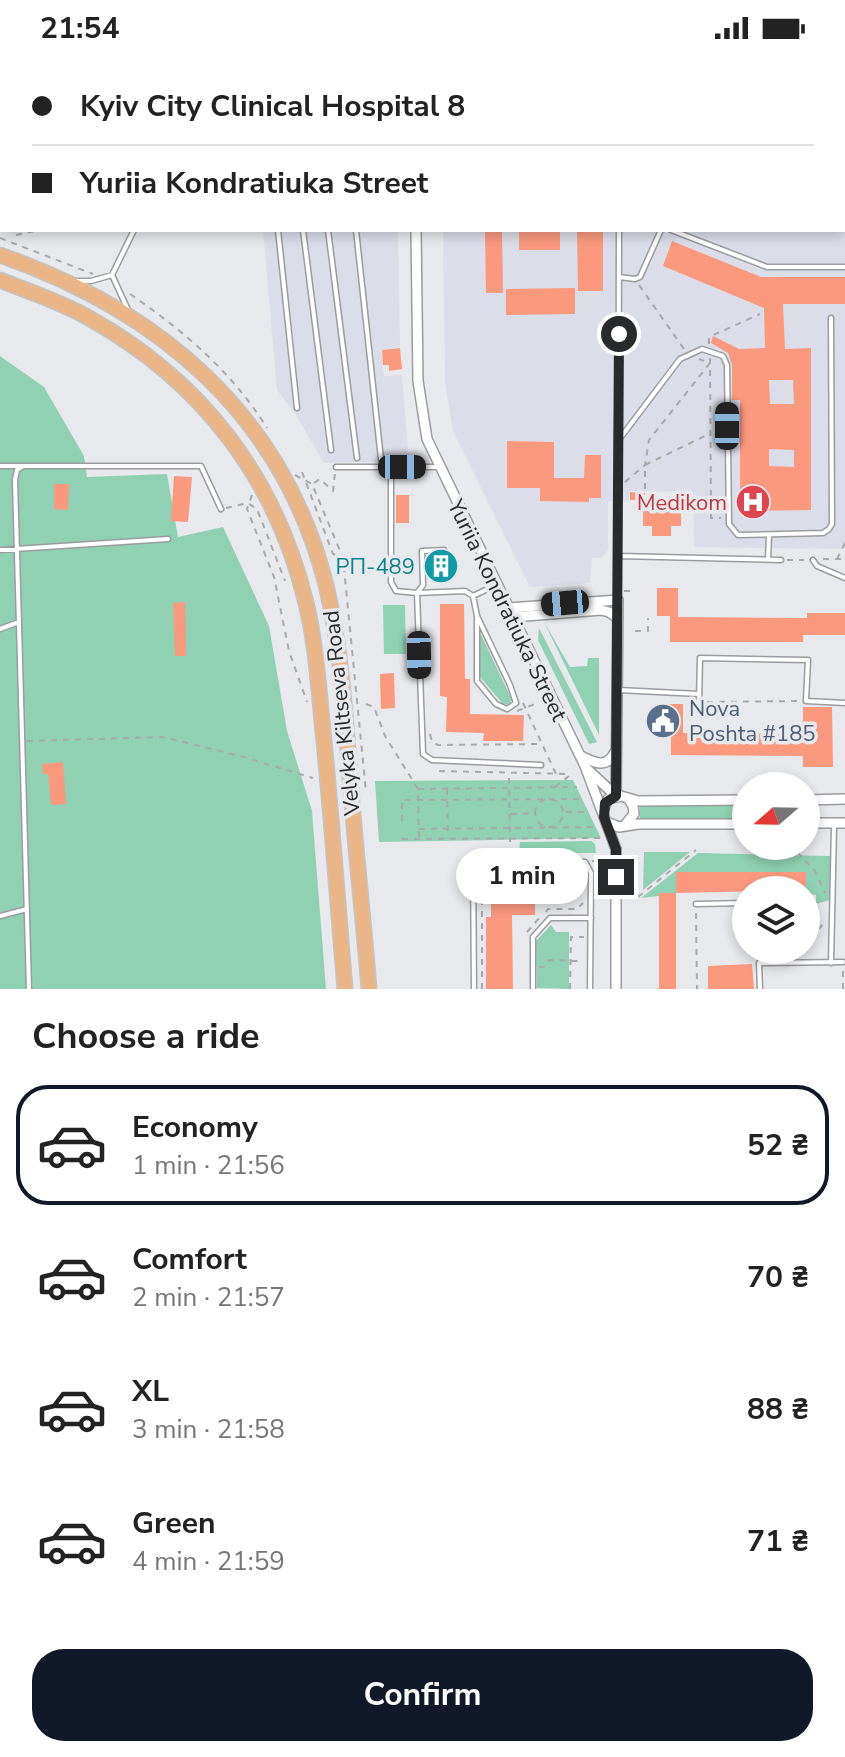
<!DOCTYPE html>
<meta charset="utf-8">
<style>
:root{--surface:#fff;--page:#f2f2f2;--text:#222;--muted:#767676;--line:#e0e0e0;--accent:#111827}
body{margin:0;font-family:"Nunito Sans",sans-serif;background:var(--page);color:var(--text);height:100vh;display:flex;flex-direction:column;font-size:30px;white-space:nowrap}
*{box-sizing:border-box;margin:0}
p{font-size:26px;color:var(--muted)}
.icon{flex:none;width:44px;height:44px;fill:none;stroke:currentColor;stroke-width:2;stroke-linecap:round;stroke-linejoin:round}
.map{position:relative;height:933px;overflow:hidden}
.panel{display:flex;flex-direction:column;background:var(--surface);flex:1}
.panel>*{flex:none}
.guide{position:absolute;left:0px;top:0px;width:846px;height:176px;box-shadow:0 4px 12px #0003;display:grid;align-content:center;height:176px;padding:0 32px;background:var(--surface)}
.needle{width:52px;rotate:250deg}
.controls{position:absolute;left:732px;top:716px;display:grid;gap:16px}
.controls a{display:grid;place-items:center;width:88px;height:88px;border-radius:50%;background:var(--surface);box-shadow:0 4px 12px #0003;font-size:40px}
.end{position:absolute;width:36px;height:36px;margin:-18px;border:10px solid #292a2b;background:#fff;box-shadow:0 0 0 4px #fff}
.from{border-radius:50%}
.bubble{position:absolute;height:56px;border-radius:28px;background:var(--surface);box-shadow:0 4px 12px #0003;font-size:26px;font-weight:700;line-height:56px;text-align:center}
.car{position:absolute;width:24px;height:48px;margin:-24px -12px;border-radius:10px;box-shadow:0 0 6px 2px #0007;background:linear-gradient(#222 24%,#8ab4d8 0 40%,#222 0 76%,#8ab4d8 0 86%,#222 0)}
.guide b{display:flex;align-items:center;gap:28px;height:76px;font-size:30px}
.guide b+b{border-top:2px solid var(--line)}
.guide i{width:20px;height:20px;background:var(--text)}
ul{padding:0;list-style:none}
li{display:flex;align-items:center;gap:24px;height:120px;margin:0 16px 12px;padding:0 16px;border:4px solid transparent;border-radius:32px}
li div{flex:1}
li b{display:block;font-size:30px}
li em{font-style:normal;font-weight:700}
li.on{border-color:var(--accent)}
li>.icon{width:72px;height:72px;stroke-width:1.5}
h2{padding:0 32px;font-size:36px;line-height:96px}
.action{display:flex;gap:16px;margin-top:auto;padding:16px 32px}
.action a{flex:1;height:92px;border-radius:32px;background:var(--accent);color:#fff;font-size:32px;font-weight:700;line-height:92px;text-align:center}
.status{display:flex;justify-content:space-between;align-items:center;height:56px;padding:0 40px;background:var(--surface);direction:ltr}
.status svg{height:22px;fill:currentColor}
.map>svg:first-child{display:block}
.built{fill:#dbdee8}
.green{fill:#90d1b3}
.building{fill:#fb997f;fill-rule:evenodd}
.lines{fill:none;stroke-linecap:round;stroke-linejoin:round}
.service-casing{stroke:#9b9c9f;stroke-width:7}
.minor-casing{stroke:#9b9c9f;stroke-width:12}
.secondary-casing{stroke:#9b9c9f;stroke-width:15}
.primary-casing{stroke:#c3c3c4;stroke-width:17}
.path{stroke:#a8a9ab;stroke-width:2;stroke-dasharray:6 6;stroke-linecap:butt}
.service{stroke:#fff;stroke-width:4}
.minor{stroke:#fff;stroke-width:9}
.secondary{stroke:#f4dbc3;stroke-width:12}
.primary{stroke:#eab687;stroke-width:14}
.route{stroke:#292a2b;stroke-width:10}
.labels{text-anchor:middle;stroke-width:7;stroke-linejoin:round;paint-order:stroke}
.health-label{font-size:22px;fill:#be3a42;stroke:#e8e9ec;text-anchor:end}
.culture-label{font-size:22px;fill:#0d838f;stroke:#e8e9ec;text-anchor:end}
.street-label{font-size:22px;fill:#292a2b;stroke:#e8e9ec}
.service-label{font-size:22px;fill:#4e5e75;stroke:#e8e9ec;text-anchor:start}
</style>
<div class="status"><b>21:54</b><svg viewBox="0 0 49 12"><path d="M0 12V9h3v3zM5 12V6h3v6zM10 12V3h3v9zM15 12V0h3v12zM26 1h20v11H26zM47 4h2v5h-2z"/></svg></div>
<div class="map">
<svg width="845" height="933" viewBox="0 0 845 933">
<rect width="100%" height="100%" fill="#e8e9ec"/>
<path class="built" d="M 845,144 L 845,493 L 694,491 L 693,436 L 630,435 L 629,445 L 608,445 L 608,494 L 602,502 L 592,502 L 590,527 L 530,531 L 453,375 L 445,326 L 443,174 L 844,174 Z
M 263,174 L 398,174 L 400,291 L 381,294 L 384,320 L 402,319 L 409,405 L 324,407 L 296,359 L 277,334 Z"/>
<path class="green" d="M 0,300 L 44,331 L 84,400 L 87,421 L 167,418 L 178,481 L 223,471 L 269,570 L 287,675 L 312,755 L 326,933 L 0,933 Z
M 383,549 L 405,549 L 406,598 L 384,598 Z
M 544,566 L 570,611 L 587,610 L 588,602 L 599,602 L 599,679 Z
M 478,572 L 512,644 L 509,648 L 503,648 L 480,621 Z
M 539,572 L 597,686 L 589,688 L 538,584 Z
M 573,724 L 601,782 L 379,786 L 375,725 Z
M 746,746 L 746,762 L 640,762 L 640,747 Z
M 591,785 L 595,788 L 596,797 L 519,797 L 520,786 Z
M 644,796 L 690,796 L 643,834 Z
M 698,797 L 830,800 L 830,844 L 816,848 L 816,839 L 806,837 L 806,816 L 677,816 L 676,837 L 660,837 L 659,840 L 641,842 Z
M 551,869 L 556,876 L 569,876 L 569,933 L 537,932 L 536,885 Z"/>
<path class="building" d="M 485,174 L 502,174 L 503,237 L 486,237 Z
M 519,174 L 560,174 L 560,194 L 519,194 Z
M 577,174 L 603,174 L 603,235 L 578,235 Z
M 672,185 L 761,221 L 845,221 L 845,248 L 783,248 L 785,293 L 811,292 L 811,454 L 740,455 L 740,344 L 732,344 L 732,309 L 728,297 L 711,287 L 713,280 L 739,293 L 765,292 L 764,252 L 663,210 ZM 769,324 L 793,324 L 794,348 L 770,348 ZM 769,393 L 794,394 L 794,411 L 769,410 Z
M 575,232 L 575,258 L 506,259 L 506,233 Z
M 400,292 L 402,313 L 389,315 L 389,309 L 383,309 L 382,294 Z
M 507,385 L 554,386 L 554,422 L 584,422 L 585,399 L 601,399 L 601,442 L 589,442 L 589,446 L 540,445 L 540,432 L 507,432 Z
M 174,420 L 192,421 L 188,466 L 171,465 Z
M 54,428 L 69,428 L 68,454 L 54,453 Z
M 630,436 L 645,437 L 645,444 L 671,444 L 671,453 L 681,453 L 681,470 L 671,470 L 671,480 L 652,480 L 652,470 L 643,470 L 643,444 L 630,444 Z
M 396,439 L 409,439 L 409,467 L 396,467 Z
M 431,502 L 451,502 L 451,519 L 431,518 Z
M 657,532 L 678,532 L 678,561 L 807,562 L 807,557 L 845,557 L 845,579 L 803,579 L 803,586 L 670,586 L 670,560 L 657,560 Z
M 185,546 L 186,600 L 175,600 L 173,547 Z
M 440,548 L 464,548 L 465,623 L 470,623 L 470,658 L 524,659 L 523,685 L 483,685 L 484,677 L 446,676 L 447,641 L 440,640 Z
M 394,617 L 395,652 L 381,653 L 380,618 Z
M 658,648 L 683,648 L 683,677 L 803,678 L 803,651 L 832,651 L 833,711 L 803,711 L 803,700 L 671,699 L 671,677 L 654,677 L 654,666 L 658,666 Z
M 63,706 L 66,748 L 51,749 L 48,718 L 43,718 L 42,708 Z
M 533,811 L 578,811 L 578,842 L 535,842 L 535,859 L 512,859 L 513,933 L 486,933 L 486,861 L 491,861 L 491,815 L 533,815 Z
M 676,816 L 806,816 L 806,834 L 676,837 Z
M 659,837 L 676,837 L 676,933 L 659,933 Z
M 752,908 L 754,933 L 708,933 L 708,910 Z"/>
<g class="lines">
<g class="service-casing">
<path id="service" d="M 575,0 L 575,2
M 621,0 L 623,2
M 761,0 L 762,2
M 818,0 L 818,2
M 304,2 L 310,0
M 384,2 L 388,0
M 462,2 L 467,0
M 844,74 L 845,74
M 0,108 L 2,108
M 0,136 L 2,135
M 278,174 L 297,352
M 303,174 L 331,394
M 328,174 L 357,402
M 356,174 L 381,403
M 671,174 L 767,211 L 845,211
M 112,219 L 128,254
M 619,221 L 635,223 L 640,221 L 661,174
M 74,225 L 91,225 L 112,219 L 134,174
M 618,385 L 680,303 L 702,293 L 723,300 L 727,309 L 729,468 L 738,479 L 823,477 L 829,473 L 832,468 L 831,262
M 0,410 L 22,410
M 336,411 L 439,411
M 391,411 L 391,526 L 396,535 L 417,537 L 423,529 L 422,495 L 444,494
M 0,494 L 168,483
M 618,500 L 781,504
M 768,503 L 769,480
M 813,504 L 817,510 L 845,522
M 473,540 L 465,535 L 417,537 L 423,698 L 432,704 L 541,709
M 473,540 L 477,560 L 477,625 L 496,648 L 507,653 L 516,647 L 510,629 L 477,560
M 473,540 L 496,529
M 618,541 L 619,174
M 0,573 L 19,566
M 618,634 L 699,638
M 699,646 L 700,602 L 808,604 L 806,645 L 845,647
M 696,848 L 746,847
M 0,860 L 27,853
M 788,907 L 788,894
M 831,907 L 834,770
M 29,933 L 15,424 L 17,414 L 23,410 L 201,410 L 221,453
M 474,933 L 473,804 L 585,806 L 591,817 L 590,933
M 533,933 L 533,881 L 550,862 L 591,862
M 760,933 L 759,907 L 843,906"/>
</g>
<g class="minor-casing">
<path id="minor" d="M 844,110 L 845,110
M 416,174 L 418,325 L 427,383 L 585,710 L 616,793 L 616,933
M 509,552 L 618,544 L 616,740
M 513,561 L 601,554 L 609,556 L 618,562
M 581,700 C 594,707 607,713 615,696
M 587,713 L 616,740
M 806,744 L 845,743
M 603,755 L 608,743 L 621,740 L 638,745 L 746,744
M 607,766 L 619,771 L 638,768 L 746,768
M 806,767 L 845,767
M 625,769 L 634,758 L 633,750 L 628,742"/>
</g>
<g class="secondary-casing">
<path id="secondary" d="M 165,2 L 170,0
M 0,58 L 2,58"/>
</g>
<g class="primary-casing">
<path id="primary" d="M 0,199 C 160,255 283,359 326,529 C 343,600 346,674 352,746 C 357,808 364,870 369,933
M 0,224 C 30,236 61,246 89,262 C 202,325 276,422 306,547 C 317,592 319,640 324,685 C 332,768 338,850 345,933"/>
</g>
<path class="path" d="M 70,0 L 70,2
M 212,2 L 218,0
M 0,74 L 2,73
M 844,149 L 845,149
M 16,179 L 40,174
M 0,182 L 93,218
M 639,229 L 684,293
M 130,238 C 184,275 232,316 267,372
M 709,288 L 709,281 L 760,258
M 710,302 L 711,462 L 721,462
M 302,416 L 333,498 L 347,503
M 295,419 L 312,428 L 343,502 L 366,736
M 625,426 L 645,409 L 649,384 L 710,307 L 699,303
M 314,427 L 320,423 L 333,435 L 335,417
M 645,433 L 645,409 L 709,378
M 252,439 L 247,453 L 274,521 L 289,595 L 307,646
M 226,452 L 248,447 L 257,453 L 285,525
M 823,503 L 845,503
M 837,503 L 845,487
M 787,504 L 804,504
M 624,535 L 635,535
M 635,575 L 648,575 L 648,562
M 707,646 L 801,645
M 523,647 L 556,718
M 366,648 L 374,651 L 385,680 L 418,733 L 419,782
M 517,655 L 535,648
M 430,678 L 432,686 L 438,689 L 542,688
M 27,685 L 163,681 L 240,700 L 313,722
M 439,715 L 570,718
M 509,722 L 510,786
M 555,731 L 569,720
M 418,733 L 577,731
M 447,733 L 448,782
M535 757a14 14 0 1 1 28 0a14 14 0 1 1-28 0Z
M 566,756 L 589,756
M 511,758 L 533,757
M 402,765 L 402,744 L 583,743
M 419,773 L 596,771
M 402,783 L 601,782
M 797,796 L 815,815 L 825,837
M 592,805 L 602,805
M 638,841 L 696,794
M 546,856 L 548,853 L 577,853 L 583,847
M 696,857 L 697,933
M 806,875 L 820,872 L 825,864
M 527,876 L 541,860
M 539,911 L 544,911 L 549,904 L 581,905
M 482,933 L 482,814 L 487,811
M 570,933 L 571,881 L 584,881
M 843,933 L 843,912"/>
<use href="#service" class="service"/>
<use href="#minor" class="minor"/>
<use href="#secondary" class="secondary"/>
<use href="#primary" class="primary"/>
</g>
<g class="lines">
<path class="route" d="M 616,821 L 616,793 L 604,761 L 605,747 L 616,740 L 619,278"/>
</g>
<defs>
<g id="hospital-disc" transform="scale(1.8)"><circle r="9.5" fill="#e0444e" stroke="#e8e9ec"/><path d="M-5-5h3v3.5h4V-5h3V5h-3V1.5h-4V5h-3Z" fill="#fff"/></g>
<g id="building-disc" transform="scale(1.8)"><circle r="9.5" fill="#0f9aa8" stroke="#e8e9ec"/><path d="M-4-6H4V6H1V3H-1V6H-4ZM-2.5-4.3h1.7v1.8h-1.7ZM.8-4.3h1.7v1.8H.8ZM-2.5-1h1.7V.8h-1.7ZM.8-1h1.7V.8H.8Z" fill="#fff"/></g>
<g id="civic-disc" transform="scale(1.8)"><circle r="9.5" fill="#5c6f8a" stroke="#e8e9ec"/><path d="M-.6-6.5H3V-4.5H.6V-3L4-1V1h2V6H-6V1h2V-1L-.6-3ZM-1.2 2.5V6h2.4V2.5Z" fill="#fff"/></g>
</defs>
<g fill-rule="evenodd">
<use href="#hospital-disc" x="753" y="446"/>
<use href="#building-disc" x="441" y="510"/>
<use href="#civic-disc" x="663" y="665"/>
</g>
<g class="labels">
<g class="health-label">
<text x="727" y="454">Medikom</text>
</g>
<g class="culture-label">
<text x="415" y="518">РП-489</text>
</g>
<g class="street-label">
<text transform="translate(508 554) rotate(64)" y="8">Yuriia Kondratiuka Street</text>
<text transform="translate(341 657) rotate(-96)" y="8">Velyka Kiltseva Road</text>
</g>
<g class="service-label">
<text x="689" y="660">Nova<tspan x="689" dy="25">Poshta #185</tspan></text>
</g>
</g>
</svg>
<div class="controls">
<a><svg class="needle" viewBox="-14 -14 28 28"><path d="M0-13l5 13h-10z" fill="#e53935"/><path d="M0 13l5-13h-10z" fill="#767676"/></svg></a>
<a><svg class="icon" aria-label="layers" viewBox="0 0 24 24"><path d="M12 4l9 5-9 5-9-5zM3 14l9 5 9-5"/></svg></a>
</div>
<i class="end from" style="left:619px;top:278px"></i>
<i class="end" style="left:616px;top:821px"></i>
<div class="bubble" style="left:456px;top:792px;width:132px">1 min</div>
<i class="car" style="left:727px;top:370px;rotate:0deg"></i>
<i class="car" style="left:402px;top:411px;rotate:90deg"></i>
<i class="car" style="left:565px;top:547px;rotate:265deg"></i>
<i class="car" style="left:419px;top:599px;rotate:179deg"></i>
<div class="guide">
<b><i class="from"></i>Kyiv City Clinical Hospital 8</b>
<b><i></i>Yuriia Kondratiuka Street</b>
</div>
</div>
<section class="panel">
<h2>Choose a ride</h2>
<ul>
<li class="on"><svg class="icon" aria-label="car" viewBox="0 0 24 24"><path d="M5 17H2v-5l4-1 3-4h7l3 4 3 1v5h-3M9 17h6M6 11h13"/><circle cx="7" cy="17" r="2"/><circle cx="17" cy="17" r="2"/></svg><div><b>Economy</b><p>1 min · 21:56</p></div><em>52 ₴</em></li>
<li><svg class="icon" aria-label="car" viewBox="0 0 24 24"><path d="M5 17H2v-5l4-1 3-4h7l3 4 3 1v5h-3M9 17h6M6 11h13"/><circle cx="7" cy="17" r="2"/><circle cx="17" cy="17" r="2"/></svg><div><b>Comfort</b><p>2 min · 21:57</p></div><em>70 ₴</em></li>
<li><svg class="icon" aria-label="car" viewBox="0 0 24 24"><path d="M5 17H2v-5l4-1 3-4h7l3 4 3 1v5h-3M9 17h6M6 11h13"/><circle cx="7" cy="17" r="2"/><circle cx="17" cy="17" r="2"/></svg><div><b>XL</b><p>3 min · 21:58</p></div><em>88 ₴</em></li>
<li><svg class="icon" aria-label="car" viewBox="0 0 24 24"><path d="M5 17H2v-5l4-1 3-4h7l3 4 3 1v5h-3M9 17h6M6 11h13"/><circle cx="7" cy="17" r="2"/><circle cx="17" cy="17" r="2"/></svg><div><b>Green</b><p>4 min · 21:59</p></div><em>71 ₴</em></li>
</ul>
<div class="action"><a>Confirm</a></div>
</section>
